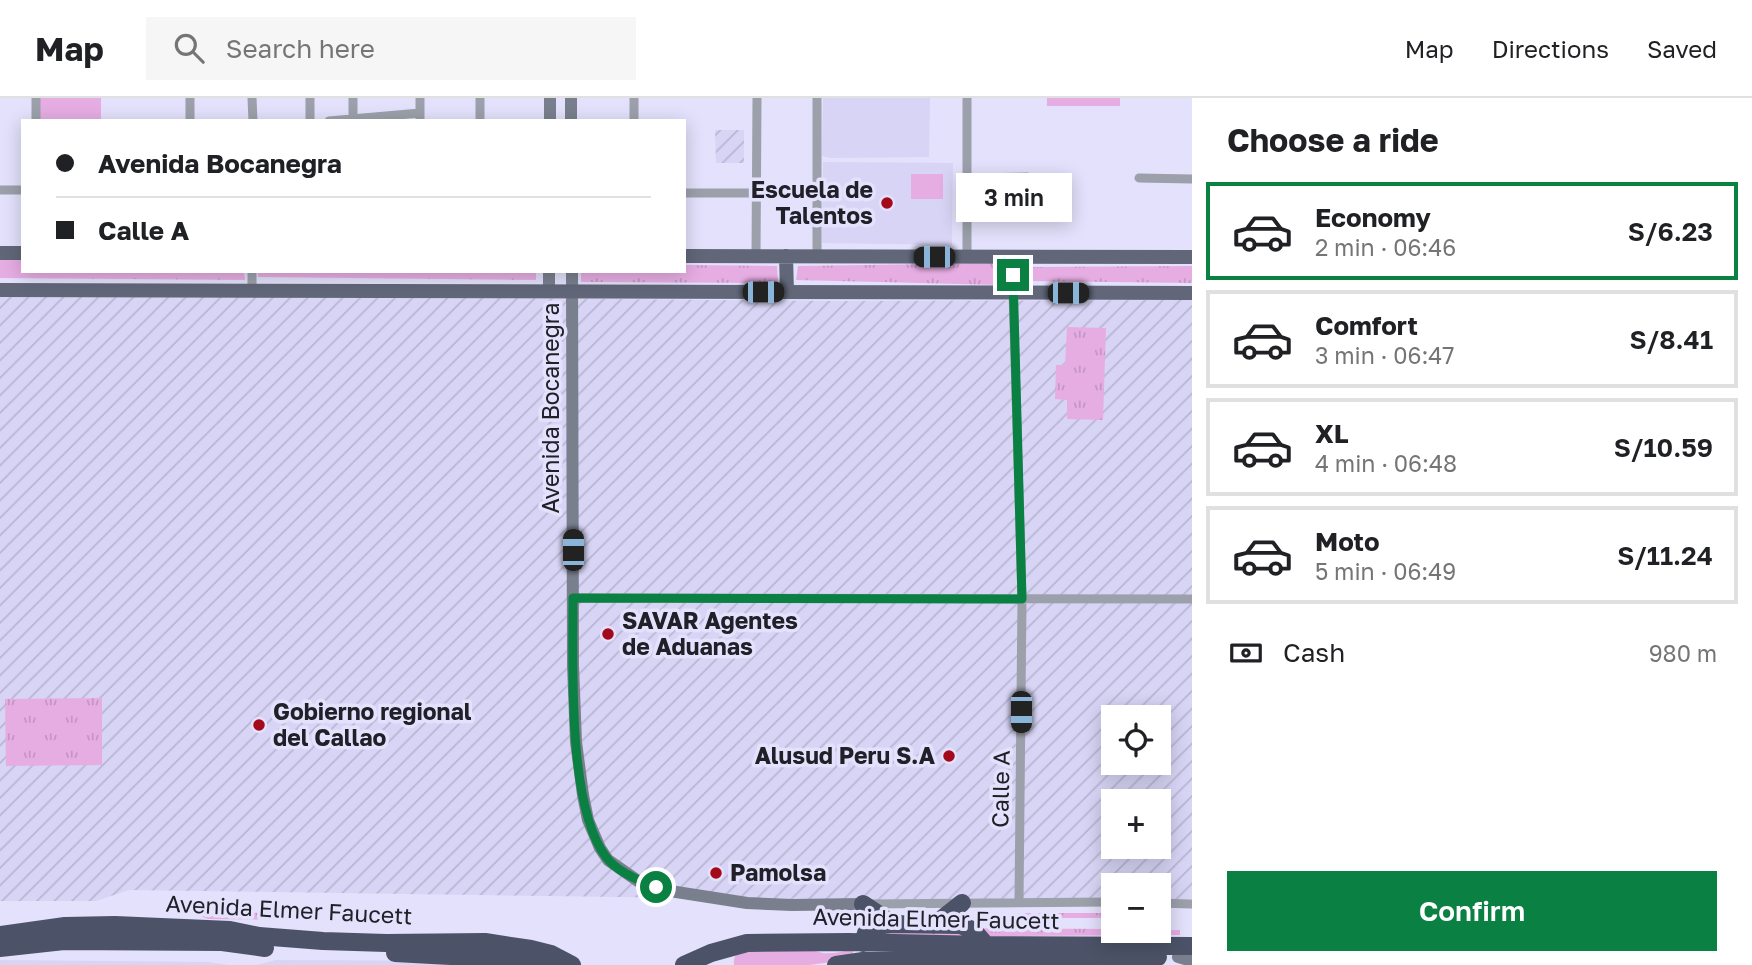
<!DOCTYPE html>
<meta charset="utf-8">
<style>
:root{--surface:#fff;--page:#f6f6f6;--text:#202124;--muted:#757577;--line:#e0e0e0;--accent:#0b8043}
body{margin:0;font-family:"Golos Text",sans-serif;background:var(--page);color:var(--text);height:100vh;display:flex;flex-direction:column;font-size:26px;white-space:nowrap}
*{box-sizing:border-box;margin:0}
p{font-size:23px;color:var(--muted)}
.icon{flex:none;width:38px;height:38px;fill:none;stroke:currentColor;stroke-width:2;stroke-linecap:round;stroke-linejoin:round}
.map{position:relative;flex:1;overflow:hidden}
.drawer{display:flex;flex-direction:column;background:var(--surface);width:560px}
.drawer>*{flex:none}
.guide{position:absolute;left:21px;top:21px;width:665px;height:154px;border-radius:0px;box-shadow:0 4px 18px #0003;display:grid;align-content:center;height:154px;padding:0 35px;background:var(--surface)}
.fabs{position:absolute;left:1101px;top:607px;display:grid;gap:14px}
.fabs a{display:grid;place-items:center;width:70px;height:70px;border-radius:0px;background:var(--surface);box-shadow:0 4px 18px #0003;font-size:35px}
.end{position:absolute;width:32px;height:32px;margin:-16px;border:9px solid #0b8043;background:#fff;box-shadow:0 0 0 4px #fff}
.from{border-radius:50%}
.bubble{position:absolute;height:49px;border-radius:0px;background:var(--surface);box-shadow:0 4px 18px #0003;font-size:23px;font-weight:600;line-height:49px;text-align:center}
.car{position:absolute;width:21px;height:42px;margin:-21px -10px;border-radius:9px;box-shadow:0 0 5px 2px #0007;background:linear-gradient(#222 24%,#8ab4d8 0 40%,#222 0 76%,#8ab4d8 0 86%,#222 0)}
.guide b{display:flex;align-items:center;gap:24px;height:66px;font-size:26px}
.guide b+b{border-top:2px solid var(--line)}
.guide i{width:18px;height:18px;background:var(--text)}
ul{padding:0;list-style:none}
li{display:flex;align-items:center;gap:21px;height:98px;margin:0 14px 10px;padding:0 21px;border:4px solid var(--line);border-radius:0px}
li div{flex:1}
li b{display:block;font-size:26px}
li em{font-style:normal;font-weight:600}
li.selected{border-color:var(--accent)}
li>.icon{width:63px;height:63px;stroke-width:1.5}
h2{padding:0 35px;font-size:32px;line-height:84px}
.pay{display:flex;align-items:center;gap:18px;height:77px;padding:0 35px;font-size:26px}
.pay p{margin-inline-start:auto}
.cta{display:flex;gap:14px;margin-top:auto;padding:14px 35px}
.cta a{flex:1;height:80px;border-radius:0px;background:var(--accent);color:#fff;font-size:28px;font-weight:600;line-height:80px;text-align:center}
header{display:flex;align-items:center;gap:42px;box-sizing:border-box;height:98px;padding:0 35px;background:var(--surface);border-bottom:2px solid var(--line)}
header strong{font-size:33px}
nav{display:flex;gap:38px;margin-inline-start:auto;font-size:24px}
.search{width:490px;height:63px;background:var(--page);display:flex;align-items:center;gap:18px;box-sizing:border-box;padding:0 24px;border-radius:0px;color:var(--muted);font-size:26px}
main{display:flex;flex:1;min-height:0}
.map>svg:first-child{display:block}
.built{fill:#d7d4f5}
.industrial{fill:url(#industrial-furrows);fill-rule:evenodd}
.grass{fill:url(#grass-tufts)}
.park{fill:#e6ade3}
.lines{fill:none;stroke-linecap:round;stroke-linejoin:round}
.street{stroke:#9ca0aa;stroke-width:9}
.secondary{stroke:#7a7f8e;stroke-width:12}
.primary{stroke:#616779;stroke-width:14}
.highway{stroke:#4c5368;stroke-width:18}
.route{stroke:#0b8043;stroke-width:9}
.poi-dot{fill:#a4091b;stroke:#e3e1fb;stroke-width:2.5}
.labels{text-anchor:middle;stroke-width:7;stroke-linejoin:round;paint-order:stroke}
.poi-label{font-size:23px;font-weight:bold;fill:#212029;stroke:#e3e1fb;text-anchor:start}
.street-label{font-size:23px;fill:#212029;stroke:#e3e1fb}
</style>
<header>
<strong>Map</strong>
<div class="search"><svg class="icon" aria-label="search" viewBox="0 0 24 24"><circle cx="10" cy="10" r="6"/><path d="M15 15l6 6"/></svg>Search here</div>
<nav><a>Map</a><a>Directions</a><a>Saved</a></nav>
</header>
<main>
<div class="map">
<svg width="1192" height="867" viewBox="0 0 1192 867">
<defs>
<pattern id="industrial-furrows" width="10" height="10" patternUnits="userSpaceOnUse" patternTransform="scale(1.75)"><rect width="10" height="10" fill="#d7d4f5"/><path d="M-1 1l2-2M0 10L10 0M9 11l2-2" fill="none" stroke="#b8b6d2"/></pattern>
<pattern id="grass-tufts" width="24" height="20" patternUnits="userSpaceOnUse" patternTransform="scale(1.75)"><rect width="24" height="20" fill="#e6ade3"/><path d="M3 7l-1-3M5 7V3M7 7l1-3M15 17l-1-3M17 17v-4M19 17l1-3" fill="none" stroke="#c595c3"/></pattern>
</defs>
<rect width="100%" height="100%" fill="#e3e1fb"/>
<path class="built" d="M 823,0 L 930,0 L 929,59 L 830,60 L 822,58 Z
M 823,64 L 953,65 L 952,147 L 822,145 Z
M 0,862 L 208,864 L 228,867 L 0,867 Z
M 276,862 L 472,863 L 502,867 L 257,867 Z"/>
<path class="industrial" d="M 715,32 L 744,32 L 744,65 L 716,65 Z
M 0,199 L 390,199 L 833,203 L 1192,202 L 1192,801 L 1159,801 L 1158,788 L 1113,788 L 1113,801 L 902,803 L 129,792 L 96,803 L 0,803 ZM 1113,620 L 1158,620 L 1158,665 L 1113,665 ZM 1113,704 L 1158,704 L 1158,749 L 1113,749 Z"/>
<path class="grass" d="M 0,162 L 23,162 L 23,173 L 244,173 L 245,182 L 0,180 Z
M 1003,165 L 1002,187 L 796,182 L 798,168 Z
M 684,167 L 777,168 L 778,185 L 581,184 L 581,173 L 684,173 Z
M 1192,168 L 1192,185 L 1023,183 L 1026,169 Z
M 258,173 L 536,173 L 536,182 L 258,179 Z
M 1067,229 L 1106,230 L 1103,322 L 1067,321 L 1067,302 L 1055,301 L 1056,267 L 1065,267 Z
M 102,600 L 102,667 L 6,668 L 5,601 Z
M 195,813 L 302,816 L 302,822 L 208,821 L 195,816 Z
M 1018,815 L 1113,815 L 1113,820 L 1019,820 Z
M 875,830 L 1113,831 L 1113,833 L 1180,832 L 1180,837 L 874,839 Z"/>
<path class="park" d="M 39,0 L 101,0 L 101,23 L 39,23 Z
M 1047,0 L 1120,0 L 1120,8 L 1047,8 Z
M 911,76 L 943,76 L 943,101 L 911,101 Z
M 746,851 L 814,852 C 826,859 840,853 853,852 L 853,861 L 809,867 L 734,867 C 733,857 737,855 746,851 Z"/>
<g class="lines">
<path class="street" d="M 190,0 L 190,23
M 252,0 L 253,23
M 310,0 L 310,23
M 480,0 L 480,23
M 817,0 L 817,158
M 353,21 L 353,0
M 36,23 L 36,0
M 329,23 L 420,15
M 420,23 L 420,0
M 634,23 L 634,0
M 967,80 L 1027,79
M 1139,80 L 1192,81
M 0,92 L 23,92
M 684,95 L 756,95
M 756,158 L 757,0
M 967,159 L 967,0
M 1012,159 L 1022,501 L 1019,804
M 252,173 L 252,193
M 573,500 L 1192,501
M 1158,805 L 1192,806
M 868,806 L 1113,804"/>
<path class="secondary" d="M 571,0 L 571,23
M 550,23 L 550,0
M 549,173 L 549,194
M 572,173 L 573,567 L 576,644 L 583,697 L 588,722 L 600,750 L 608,762 L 638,783 L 670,793 L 747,805 L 792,807 L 863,806
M 1178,859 L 1192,863"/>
<path class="primary" d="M 0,155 L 23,155
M 684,158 L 1192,159
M 786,158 L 787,194
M 0,192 L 1192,195"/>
<path class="highway" d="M 863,806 L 893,826
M 934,827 L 962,805
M 0,837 L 65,828 L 115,827 L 230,832 L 259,838 L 323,843 L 386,845 L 485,844 L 531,851 L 551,856 L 572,867
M 863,845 L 867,832 L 873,828 L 893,826 L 961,827 L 974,833 L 986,847 L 988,855
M 0,850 L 64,843 L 222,844 L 265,850
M 395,855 L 524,862 L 547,867
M 684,867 L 711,855 L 747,845 L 849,844 L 986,847 L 1192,848
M 836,867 L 863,863 L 1038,863 L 1158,859"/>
</g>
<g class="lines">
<path class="route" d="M 656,789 C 639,783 617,774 606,759 C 567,708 573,564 573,500 L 1022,501 L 1013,177"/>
</g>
<g class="poi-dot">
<circle cx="887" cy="105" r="7"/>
<circle cx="608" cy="536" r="7"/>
<circle cx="259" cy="627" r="7"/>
<circle cx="949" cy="658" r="7"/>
<circle cx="716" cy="775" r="7"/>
</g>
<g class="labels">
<g class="poi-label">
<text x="873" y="100" text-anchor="end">Escuela de<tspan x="873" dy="26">Talentos</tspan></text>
<text x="622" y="531">SAVAR Agentes<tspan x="622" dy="26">de Aduanas</tspan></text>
<text x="273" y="622">Gobierno regional<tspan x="273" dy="26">del Callao</tspan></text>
<text x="935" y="666" text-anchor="end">Alusud Peru S.A</text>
<text x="730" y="783">Pamolsa</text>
</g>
<g class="street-label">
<text transform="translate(551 310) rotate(-90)" y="8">Avenida Bocanegra</text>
<text transform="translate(1001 691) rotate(-89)" y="8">Calle A</text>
<text transform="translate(289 812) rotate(3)" y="8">Avenida Elmer Faucett</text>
<text transform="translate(936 821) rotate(1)" y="8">Avenida Elmer Faucett</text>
</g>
</g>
</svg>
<div class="fabs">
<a><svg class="icon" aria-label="locate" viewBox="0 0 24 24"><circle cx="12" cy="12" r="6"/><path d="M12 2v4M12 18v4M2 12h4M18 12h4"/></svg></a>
<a>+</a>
<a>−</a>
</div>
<i class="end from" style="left:656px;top:789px"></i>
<i class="end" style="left:1013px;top:177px"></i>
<div class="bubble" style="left:956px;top:75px;width:116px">3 min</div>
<i class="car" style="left:934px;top:159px;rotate:270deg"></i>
<i class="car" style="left:763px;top:194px;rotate:90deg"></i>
<i class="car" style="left:1068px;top:195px;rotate:90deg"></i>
<i class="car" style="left:573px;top:452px;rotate:0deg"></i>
<i class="car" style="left:1021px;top:614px;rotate:180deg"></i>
<div class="guide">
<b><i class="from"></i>Avenida Bocanegra</b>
<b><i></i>Calle A</b>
</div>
</div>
<section class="drawer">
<h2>Choose a ride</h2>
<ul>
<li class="selected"><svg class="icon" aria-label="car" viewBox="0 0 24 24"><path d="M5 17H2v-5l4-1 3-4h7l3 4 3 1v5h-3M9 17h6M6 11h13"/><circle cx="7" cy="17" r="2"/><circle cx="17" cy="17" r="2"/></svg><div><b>Economy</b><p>2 min · 06:46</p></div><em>S/6.23</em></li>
<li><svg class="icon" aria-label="car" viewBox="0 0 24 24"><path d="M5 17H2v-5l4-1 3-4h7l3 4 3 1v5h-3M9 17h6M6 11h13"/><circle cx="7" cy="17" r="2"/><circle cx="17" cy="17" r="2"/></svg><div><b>Comfort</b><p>3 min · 06:47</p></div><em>S/8.41</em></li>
<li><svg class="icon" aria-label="car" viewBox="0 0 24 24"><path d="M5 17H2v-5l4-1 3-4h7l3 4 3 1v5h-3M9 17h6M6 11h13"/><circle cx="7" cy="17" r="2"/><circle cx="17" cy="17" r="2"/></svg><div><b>XL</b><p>4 min · 06:48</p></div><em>S/10.59</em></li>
<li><svg class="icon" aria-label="car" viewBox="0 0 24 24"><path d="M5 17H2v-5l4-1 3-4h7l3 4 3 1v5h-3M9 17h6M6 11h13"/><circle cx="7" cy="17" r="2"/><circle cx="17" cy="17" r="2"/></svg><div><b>Moto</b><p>5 min · 06:49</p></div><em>S/11.24</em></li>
</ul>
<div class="pay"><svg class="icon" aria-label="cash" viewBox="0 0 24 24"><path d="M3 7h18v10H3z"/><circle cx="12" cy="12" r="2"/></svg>Cash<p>980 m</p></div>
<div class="cta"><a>Confirm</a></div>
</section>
</main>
